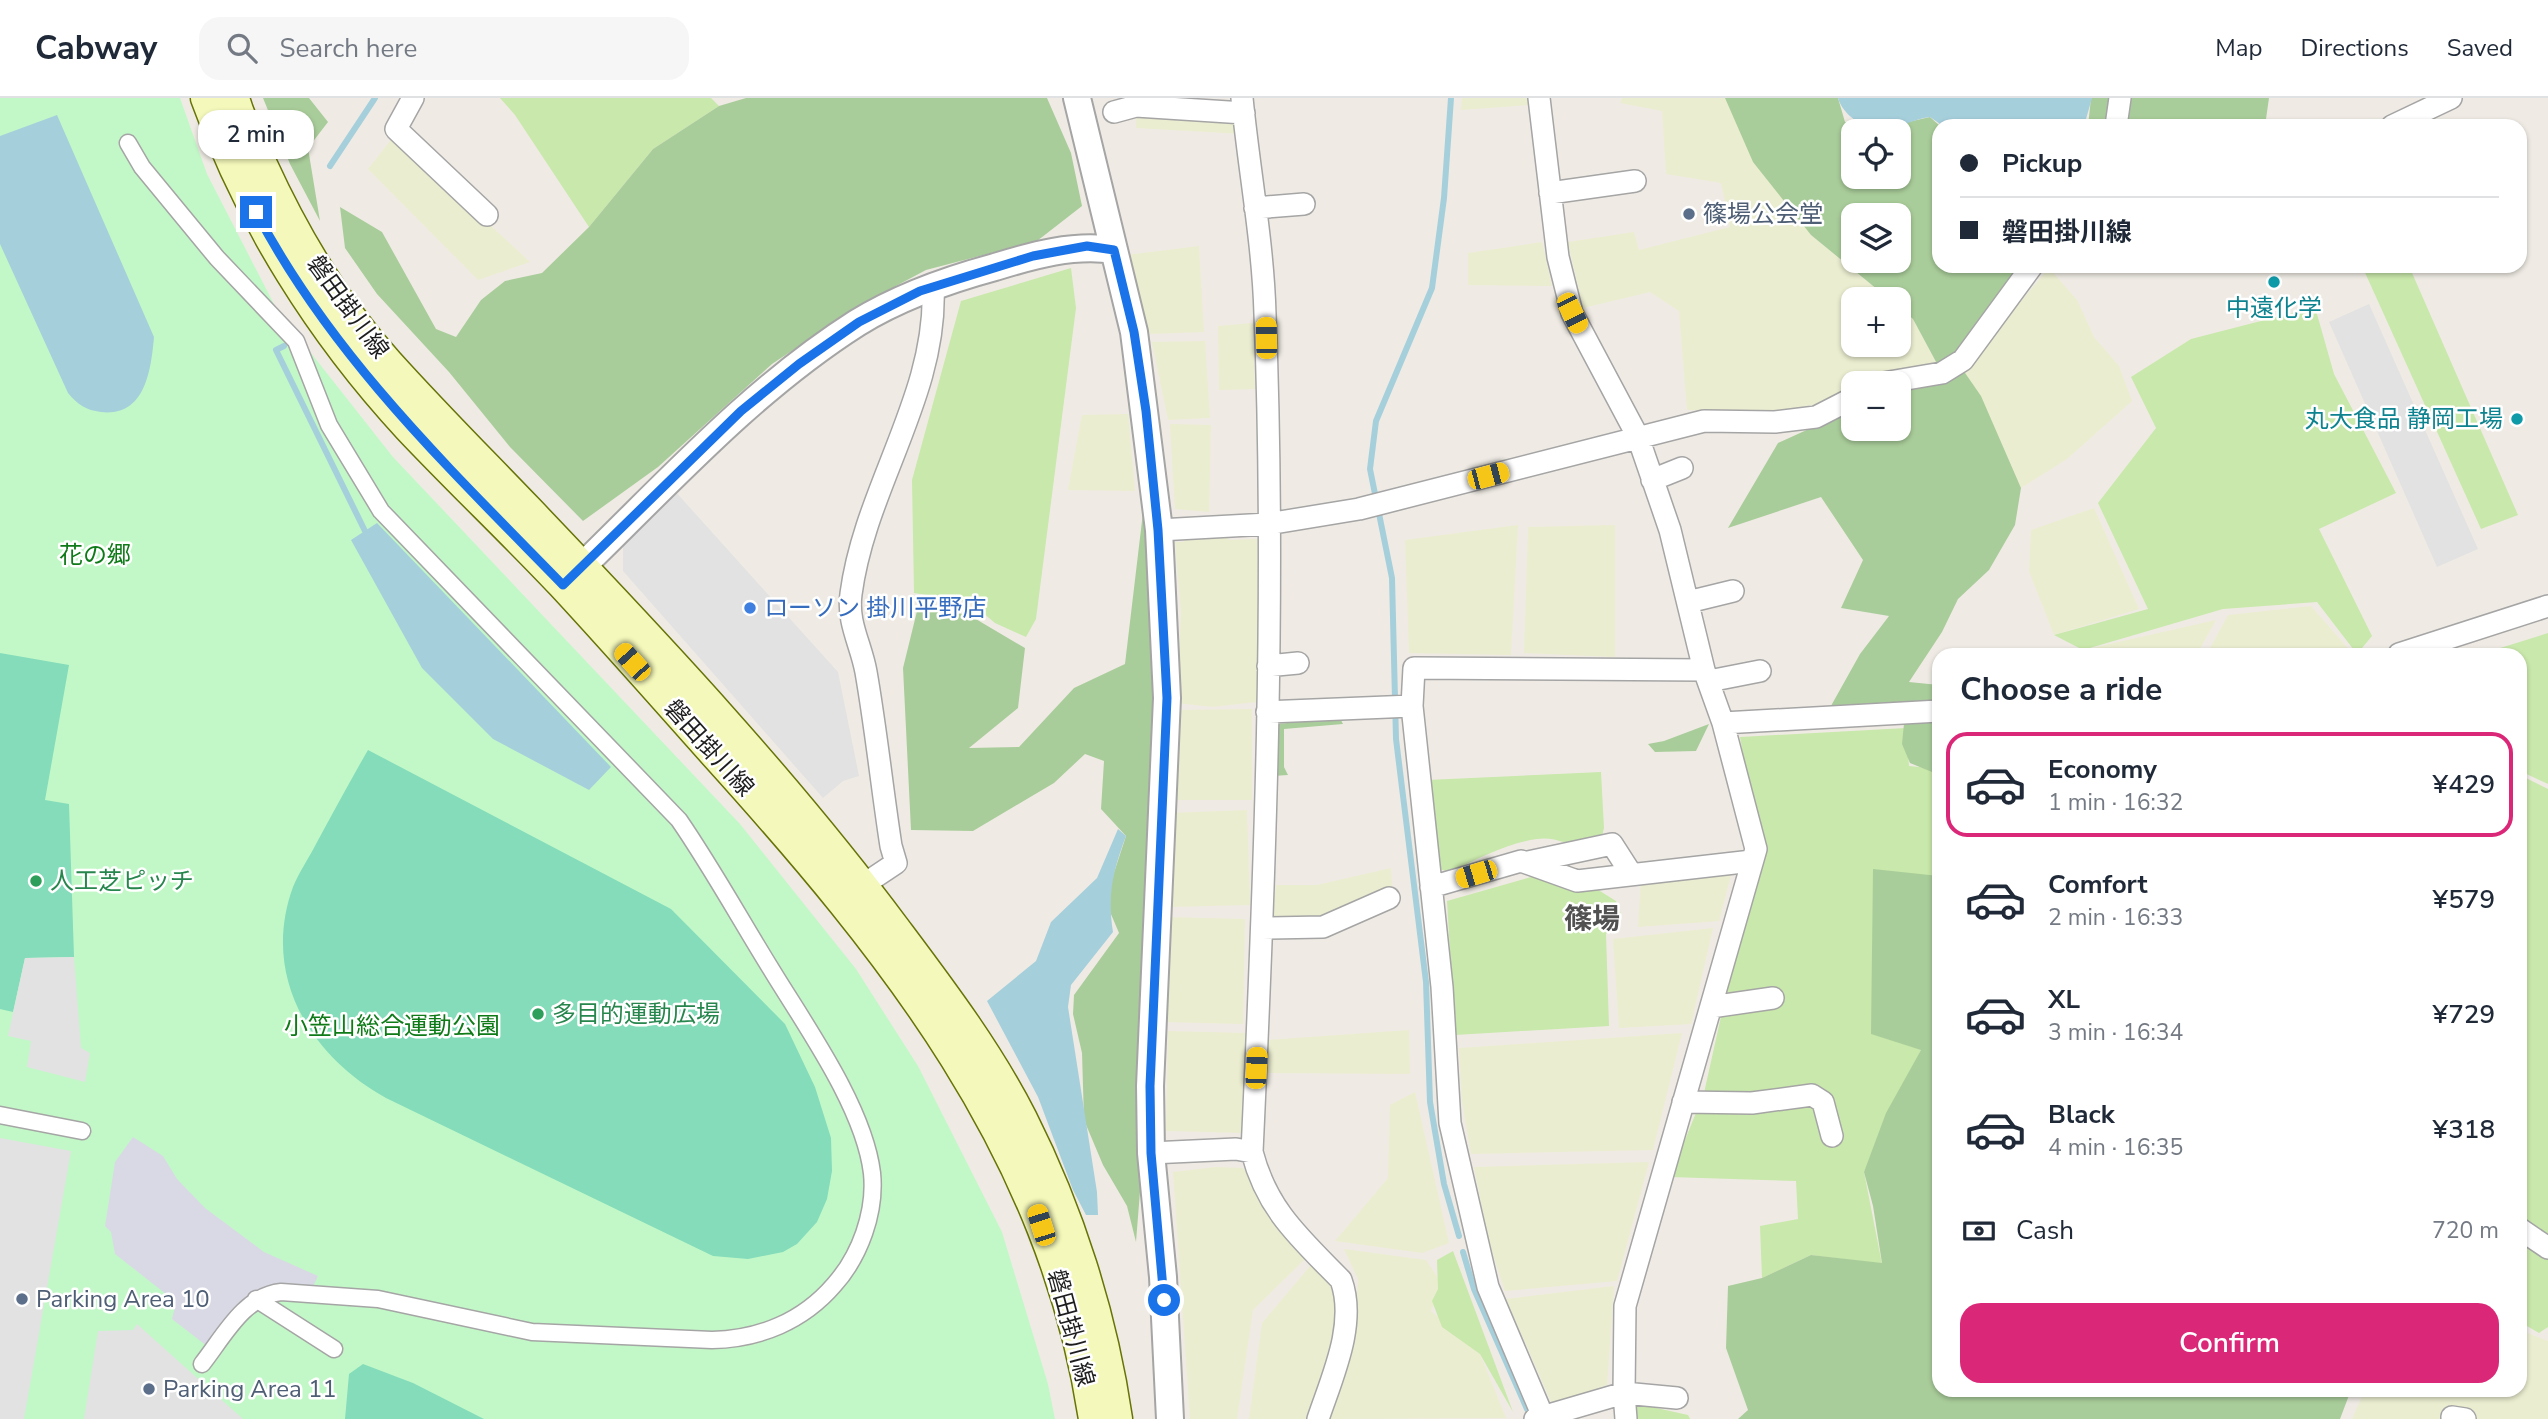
<!DOCTYPE html>
<meta charset="utf-8">
<style>
:root{--surface:#fff;--page:#f6f6f7;--text:#1f2937;--muted:#747a83;--line:#e0e1e3;--accent:#db2777}
body{margin:0;font-family:"Nunito Sans","Noto Sans JP",sans-serif;background:var(--page);color:var(--text);height:100vh;display:flex;flex-direction:column;font-size:26px;white-space:nowrap}
*{box-sizing:border-box;margin:0}
p{font-size:23px;color:var(--muted)}
.icon{flex:none;width:38px;height:38px;fill:none;stroke:currentColor;stroke-width:2;stroke-linecap:round;stroke-linejoin:round}
.map{position:relative;flex:1;overflow:hidden}
.drawer{position:absolute;left:1932px;top:550px;width:595px;height:749px;display:flex;flex-direction:column;background:var(--surface);border-radius:21px;box-shadow:0 2px 5px #0004}
.drawer>*{flex:none}
.guide{position:absolute;left:1932px;top:21px;width:595px;height:154px;border-radius:21px;box-shadow:0 2px 5px #0004;display:grid;align-content:center;height:154px;padding:0 28px;background:var(--surface)}
.controls{position:absolute;left:1841px;top:21px;display:grid;gap:14px}
.controls a{display:grid;place-items:center;width:70px;height:70px;border-radius:14px;background:var(--surface);box-shadow:0 2px 5px #0004;font-size:35px}
.end{position:absolute;width:32px;height:32px;margin:-16px;border:9px solid #1a73e8;background:#fff;box-shadow:0 0 0 4px #fff}
.from{border-radius:50%}
.bubble{position:absolute;height:49px;border-radius:21px;background:var(--surface);box-shadow:0 2px 5px #0004;font-size:23px;font-weight:600;line-height:49px;text-align:center}
.car{position:absolute;width:21px;height:42px;margin:-21px -10px;border-radius:9px;box-shadow:0 0 5px 2px #0007;background:linear-gradient(#f5c518 24%,#345 0 40%,#f5c518 0 76%,#345 0 86%,#f5c518 0)}
.guide b{display:flex;align-items:center;gap:24px;height:66px;font-size:26px}
.guide b+b{border-top:2px solid var(--line)}
.guide i{width:18px;height:18px;background:var(--text)}
ul{padding:0;list-style:none}
li{display:flex;align-items:center;gap:21px;height:105px;margin:0 14px 10px;padding:0 14px;border:4px solid transparent;border-radius:21px}
li div{flex:1}
li b{display:block;font-size:26px}
li em{font-style:normal;font-weight:600}
li.on{border-color:var(--accent)}
li>.icon{width:63px;height:63px;stroke-width:1.5}
h2{padding:0 28px;font-size:32px;line-height:84px}
.pay{display:flex;align-items:center;gap:18px;height:77px;padding:0 28px;font-size:26px}
.pay p{margin-inline-start:auto}
.primary-button{display:flex;gap:14px;margin-top:auto;padding:14px 28px}
.primary-button a{flex:1;height:80px;border-radius:21px;background:var(--accent);color:#fff;font-size:28px;font-weight:600;line-height:80px;text-align:center}
header{display:flex;align-items:center;gap:42px;box-sizing:border-box;height:98px;padding:0 35px;background:var(--surface);border-bottom:2px solid var(--line)}
header strong{font-size:33px}
nav{display:flex;gap:38px;margin-inline-start:auto;font-size:24px}
.search{width:490px;height:63px;background:var(--page);display:flex;align-items:center;gap:18px;box-sizing:border-box;padding:0 24px;border-radius:21px;color:var(--muted);font-size:26px}
.map>svg:first-child{display:block}
.farmland{fill:#ebedd0}
.grass{fill:#c9e8ab}
.forest{fill:#a9cd9a;fill-rule:evenodd}
.park{fill:#c2f8c7}
.pitch{fill:#84dcbb}
.parking{fill:#e2e2e2}
.plaza{fill:#d9d9e5}
.water{fill:#a6cfdc}
.lines{fill:none;stroke-linecap:round;stroke-linejoin:round}
.stream{stroke:#a6cfdc;stroke-width:6}
.pedestrian-casing{stroke:#a5a5a5;stroke-width:19}
.minor-casing{stroke:#a5a5a5;stroke-width:24}
.tertiary-casing{stroke:#a5a5a5;stroke-width:30}
.secondary-casing{stroke:#677307;stroke-width:33}
.pedestrian{stroke:#fff;stroke-width:16}
.minor{stroke:#fff;stroke-width:21}
.tertiary{stroke:#fff;stroke-width:26}
.secondary{stroke:#f4f8ba;stroke-width:30}
.route{stroke:#1a73e8;stroke-width:9}
.service-dot{fill:#5c6f8a;stroke:#fff;stroke-width:2.5}
.culture-dot{fill:#0f9aa8;stroke:#fff;stroke-width:2.5}
.shop-dot{fill:#3f7fe0;stroke:#fff;stroke-width:2.5}
.leisure-dot{fill:#2e9e5b;stroke:#fff;stroke-width:2.5}
.labels{text-anchor:middle;stroke-width:5;stroke-linejoin:round;paint-order:stroke}
.service-label{font-size:24px;fill:#4e5e75;stroke:#fff;text-anchor:start}
.street-label{font-size:24px;fill:#1e1e1e;stroke:#fff}
.culture-label{font-size:24px;fill:#0d838f;stroke:#fff}
.park-label{font-size:24px;fill:#0e7a18;stroke:#fff}
.shop-label{font-size:24px;fill:#366cbe;stroke:#fff;text-anchor:start}
.leisure-label{font-size:24px;fill:#27864d;stroke:#fff;text-anchor:start}
.quarter-label{font-size:28px;font-weight:bold;fill:#515151;stroke:#fff}
</style>
<header>
<strong>Cabway</strong>
<div class="search"><svg class="icon" aria-label="search" viewBox="0 0 24 24"><circle cx="10" cy="10" r="6"/><path d="M15 15l6 6"/></svg>Search here</div>
<nav><a>Map</a><a>Directions</a><a>Saved</a></nav>
</header>
<div class="map">
<svg width="2548" height="1321" viewBox="0 0 2548 1321">
<rect width="100%" height="100%" fill="#efebe4"/>
<path class="farmland" d="M 1462,0 L 1528,0 L 1529,7 L 1461,12 Z
M 1622,0 L 1725,0 L 1811,137 L 1889,201 L 1853,201 L 1853,247 L 1899,247 L 1899,209 L 1913,221 L 1942,275 L 1903,281 L 1874,272 L 1822,305 L 1777,314 L 1687,312 L 1679,213 L 1650,194 L 1583,210 L 1568,144 L 1634,134 L 1639,152 L 1730,129 L 1721,85 L 1666,76 L 1662,13 L 1620,5 Z
M 1137,12 L 1242,16 L 1243,36 L 1136,30 Z
M 394,38 L 530,164 L 478,182 L 368,71 Z
M 1542,144 L 1552,188 L 1468,187 L 1468,155 Z
M 1199,148 L 1204,234 L 1150,236 L 1126,157 Z
M 2049,170 L 2077,202 L 2094,239 L 2119,268 L 2132,303 L 2067,361 L 2021,390 L 1963,272 Z
M 1253,225 L 1255,291 L 1219,292 L 1218,228 Z
M 1205,243 L 1210,320 L 1168,322 L 1152,244 Z
M 1128,316 L 1135,393 L 1068,392 L 1082,317 Z
M 1170,326 L 1211,327 L 1209,414 L 1175,411 Z
M 2094,410 L 2139,511 L 2054,537 L 2029,473 L 2031,432 Z
M 1518,427 L 1511,557 L 1409,555 L 1405,442 Z
M 1615,427 L 1615,559 L 1524,555 L 1528,429 Z
M 1188,438 L 1228,439 L 1229,442 L 1257,441 L 1257,604 L 1212,609 L 1177,605 L 1181,514 L 1175,444 L 1183,444 Z
M 2311,508 L 2353,556 L 2207,556 L 2228,517 Z
M 2216,522 L 2197,556 L 2065,556 L 2083,552 Z
M 1252,611 L 1252,702 L 1177,702 L 1177,612 Z
M 1247,712 L 1250,807 L 1172,809 L 1169,715 Z
M 1391,770 L 1393,799 L 1314,828 L 1271,825 L 1276,787 L 1317,787 Z
M 1732,773 L 1719,823 L 1638,829 L 1641,780 Z
M 1164,819 L 1245,821 L 1243,926 L 1163,924 Z
M 1713,830 L 1691,926 L 1619,930 L 1613,841 Z
M 1409,932 L 1410,976 L 1268,975 L 1268,942 Z
M 1168,933 L 1245,935 L 1242,1035 L 1166,1033 Z
M 1682,935 L 1653,1052 L 1471,1056 L 1462,1003 L 1459,950 Z
M 1415,994 L 1449,1145 L 1422,1155 L 1335,1143 L 1388,1080 L 1390,1007 Z
M 1649,1064 L 1617,1183 L 1505,1193 L 1489,1144 L 1474,1069 Z
M 1216,1069 L 1243,1070 L 1306,1160 L 1253,1212 L 1237,1321 L 1190,1321 L 1173,1074 Z
M 1344,1151 L 1426,1162 L 1442,1186 L 1431,1213 L 1480,1256 L 1506,1320 L 1329,1321 L 1348,1265 L 1356,1222 L 1358,1181 Z
M 1311,1167 L 1336,1194 L 1332,1253 L 1309,1321 L 1249,1321 L 1262,1225 Z
M 1614,1188 L 1607,1287 L 1552,1306 L 1506,1201 Z
M 2520,1232 L 2548,1243 L 2548,1321 L 2352,1321 L 2365,1292 L 2520,1292 Z"/>
<path class="grass" d="M 500,0 L 711,0 L 719,8 L 653,51 L 589,129 L 515,17 Z
M 2362,168 L 2409,168 L 2518,417 L 2481,431 Z
M 1071,170 L 1076,210 L 1036,521 L 1026,539 L 995,525 L 970,504 L 914,495 L 912,382 L 961,203 Z
M 2315,209 L 2334,276 L 2396,395 L 2319,431 L 2372,538 L 2357,556 L 2317,504 L 2223,511 L 2083,552 L 2054,537 L 2148,511 L 2098,405 L 2156,330 L 2131,279 L 2191,241 Z
M 2548,535 L 2548,686 L 2520,673 L 2520,556 L 2481,556 Z
M 1906,630 L 1909,668 L 1939,671 L 1939,780 L 1921,952 L 1864,1074 L 1882,1166 L 1811,1157 L 1762,1180 L 1760,1128 L 1798,1121 L 1796,1083 L 1670,1079 L 1704,995 L 1759,748 L 1740,639 Z
M 1601,674 L 1604,730 L 1601,742 C 1575,756 1562,737 1537,741 C 1507,745 1477,761 1450,774 L 1439,771 L 1427,682 Z
M 2520,677 L 2548,691 L 2548,1229 L 2539,1235 L 2520,1224 Z
M 1563,770 L 1616,803 L 1621,816 L 1606,836 L 1609,928 L 1455,937 L 1447,803 Z
M 1453,1153 L 1513,1314 L 1480,1256 L 1442,1229 L 1432,1203 L 1438,1191 L 1437,1162 Z
M 1634,1305 L 1688,1317 L 1690,1321 L 1635,1321 Z"/>
<path class="forest" d="M 263,0 L 309,0 L 328,24 L 308,50 L 320,123 L 290,66 Z
M 746,0 L 1047,0 L 1071,55 L 1082,108 L 1037,143 L 926,172 L 862,206 L 772,266 L 658,369 L 583,423 L 510,349 L 449,274 L 377,196 L 345,150 L 340,109 L 382,134 L 436,231 L 456,239 L 481,202 L 505,183 L 542,175 L 589,129 L 653,51 L 719,8 Z
M 1725,0 L 1838,0 L 1845,24 L 1877,31 L 1930,19 L 1940,28 L 1939,168 L 2031,168 L 1942,275 L 1913,221 L 1899,209 L 1899,201 L 1889,201 L 1811,137 L 1753,64 ZM 1853,33 L 1899,33 L 1899,79 L 1853,79 ZM 1853,117 L 1899,117 L 1899,163 L 1853,163 Z
M 2091,0 L 2269,0 L 2265,28 L 2088,28 Z
M 1963,272 L 1981,298 L 2021,390 L 2015,427 L 1989,472 L 1958,501 L 1942,534 L 1909,584 L 1939,587 L 1939,673 L 1932,674 L 1910,665 L 1902,646 L 1905,615 L 1827,615 L 1860,556 L 1889,518 L 1841,510 L 1863,462 L 1821,399 L 1728,430 L 1778,345 L 1853,311 L 1853,331 L 1899,331 L 1899,293 Z
M 1144,406 L 1155,564 L 1152,713 L 1137,1021 L 1141,1081 L 1136,1144 L 1127,1108 L 1103,1067 L 1084,1022 L 1082,955 L 1073,916 L 1074,897 L 1119,835 L 1105,802 L 1126,738 L 1101,711 L 1104,663 L 1085,656 L 1054,685 L 973,733 L 911,732 L 903,570 L 918,509 L 969,517 L 1025,550 L 1018,610 L 969,650 L 1019,649 L 1074,590 L 1125,566 Z
M 1340,620 L 1343,626 L 1284,631 L 1284,669 L 1288,677 L 1273,678 L 1277,626 Z
M 1709,626 L 1696,653 L 1655,654 L 1648,646 L 1664,643 Z
M 1873,771 L 1939,778 L 1939,1292 L 2351,1292 L 2340,1321 L 1738,1321 L 1748,1312 L 1726,1250 L 1728,1188 L 1762,1180 L 1811,1157 L 1882,1165 L 1873,1108 L 1864,1074 L 1886,1015 L 1921,952 L 1871,936 Z"/>
<path class="park" d="M 0,0 L 180,0 L 207,76 L 277,212 L 393,359 L 740,726 L 856,871 L 918,968 L 1002,1134 L 1048,1286 L 1055,1321 L 0,1321 Z"/>
<path class="pitch" d="M 0,555 L 69,567 L 45,702 L 69,706 L 74,859 L 25,860 L 13,914 L 0,911 Z
M 368,652 L 671,811 L 785,926 L 815,989 L 831,1040 L 832,1073 L 827,1101 L 817,1124 L 797,1146 L 783,1154 L 748,1161 L 713,1158 L 386,1000 C 309,957 261,877 293,789 C 299,774 309,760 316,746 C 333,715 350,683 368,652 Z
M 363,1266 L 413,1285 L 484,1321 L 345,1321 L 349,1276 Z"/>
<path class="parking" d="M 2369,206 L 2478,451 L 2437,469 L 2329,224 Z
M 674,392 L 838,574 L 859,678 L 843,683 L 823,700 L 623,473 L 623,440 Z
M 74,859 L 81,950 L 90,955 L 85,984 L 27,969 L 31,943 L 8,938 L 25,860 Z
M 0,1040 L 71,1053 L 24,1321 L 0,1321 Z
M 137,1226 L 176,1261 L 243,1321 L 84,1321 L 98,1233 L 133,1232 Z"/>
<path class="plaza" d="M 133,1039 L 163,1058 L 177,1081 L 205,1110 L 264,1154 L 318,1178 L 310,1195 L 265,1196 L 212,1252 L 172,1221 L 175,1209 L 171,1200 L 115,1156 L 111,1134 L 105,1128 L 115,1064 Z"/>
<path class="water" d="M 1838,0 L 2092,0 L 2084,28 L 1943,28 L 1930,19 C 1913,21 1902,29 1887,31 C 1867,34 1843,18 1838,0 Z
M 57,17 L 154,239 C 151,273 145,319 101,314 C 86,312 78,307 68,295 L 0,146 L 0,38 Z
M 377,425 L 611,669 L 589,692 L 493,641 L 422,570 L 351,442 Z
M 1118,731 L 1126,738 C 1113,773 1107,796 1113,834 L 1071,887 L 1068,909 L 1097,1094 L 1098,1117 L 1086,1117 L 1073,1092 L 1038,999 L 987,903 L 1036,863 L 1051,824 L 1097,780 Z"/>
<g class="lines">
<path class="stream" d="M 1451,0 L 1444,100 L 1432,190 L 1376,323 L 1370,371 L 1392,480 L 1396,641 L 1426,884 L 1430,1004 L 1444,1086 L 1459,1138
M 330,68 L 375,0
M 284,248 L 276,252 L 365,433
M 1463,1154 L 1474,1191 L 1527,1311"/>
<g class="pedestrian-casing">
<path id="pedestrian" d="M 128,45 L 142,69 L 217,160 L 296,243 L 329,327 L 381,413 L 679,722 C 712,770 740,821 771,871 C 805,927 864,1009 872,1075 C 876,1114 860,1158 834,1187 C 803,1223 760,1241 712,1242 L 532,1234 L 378,1201 L 281,1194 C 244,1198 224,1238 202,1266
M 0,1017 L 82,1033
M 256,1201 L 334,1251"/>
</g>
<g class="minor-casing">
<path id="minor" d="M 413,0 L 396,31 L 487,117
M 1242,0 C 1249,72 1263,144 1265,216 C 1276,496 1265,775 1252,1054
M 1114,14 L 1136,8 L 1244,15
M 2116,28 L 2120,0
M 2392,28 L 2451,0
M 1550,95 L 1635,83
M 1255,110 L 1304,106
M 1883,285 L 1942,275 L 1963,262 L 2032,168
M 1652,382 L 1682,370
M 1159,432 L 1268,426 L 1359,411 L 1704,323 L 1775,324 L 1816,319 L 1853,300
M 1688,504 L 1733,493
M 2399,556 L 2548,508
M 1268,568 L 1298,565
M 1709,583 L 1760,573
M 1267,614 L 1412,608
M 1723,625 L 1939,613
M 1528,764 L 1612,746 L 1630,774
M 863,787 L 896,765 L 891,748 C 882,690 876,631 866,574 C 861,546 847,525 851,496 C 865,389 938,297 933,189
M 1431,789 L 1521,763 L 1577,783 L 1752,763
M 1263,830 L 1323,829 L 1389,800
M 1711,909 L 1773,900
M 1683,1004 L 1752,1005 L 1812,997 L 1823,1004 L 1832,1038
M 1151,1055 L 1236,1051 L 1252,1054 C 1267,1112 1300,1140 1341,1182 C 1357,1226 1332,1279 1318,1321
M 2520,1131 L 2548,1150
M 2452,1319 L 2465,1321
M 1535,1321 L 1624,1295 L 1625,1208 L 1756,751 L 1723,625 L 1704,572 L 1670,432 L 1638,339 L 1572,215 L 1558,159 L 1539,0
M 1544,1321 L 1488,1189 L 1450,1025 L 1442,889 L 1412,608 L 1414,570 L 1704,572
M 1626,1321 L 1624,1295 L 1677,1300"/>
</g>
<g class="tertiary-casing">
<path id="tertiary" d="M 1077,0 L 1134,234 L 1159,432 L 1167,600 L 1150,988 L 1151,1055 L 1163,1179 L 1170,1321
M 567,483 C 661,393 747,295 857,225 C 899,199 947,182 995,169 C 1034,157 1073,146 1114,152"/>
</g>
<g class="secondary-casing">
<path id="secondary" d="M 206,0 C 250,122 321,235 409,330 C 459,383 512,433 562,486 C 614,542 664,599 714,655 C 892,852 1053,1050 1094,1321
M 234,0 C 240,23 252,45 262,67 C 294,137 336,208 388,265 C 433,315 481,363 528,412 C 656,546 785,683 896,832 C 941,892 988,954 1022,1021 C 1069,1114 1102,1218 1117,1321"/>
</g>
<use href="#pedestrian" class="pedestrian"/>
<use href="#minor" class="minor"/>
<use href="#tertiary" class="tertiary"/>
<use href="#secondary" class="secondary"/>
</g>
<g class="lines">
<path class="route" d="M 256,114 C 332,259 450,371 563,487 L 741,313 L 799,266 L 859,224 L 920,193 L 1033,158 L 1087,148 L 1114,152 L 1134,234 L 1146,313 L 1158,432 L 1167,600 L 1150,988 L 1151,1055 L 1164,1202"/>
</g>
<g class="service-dot">
<circle cx="1689" cy="116" r="7"/>
<circle cx="22" cy="1201" r="7"/>
<circle cx="149" cy="1291" r="7"/>
</g>
<g class="culture-dot">
<circle cx="2274" cy="184" r="7"/>
<circle cx="2517" cy="321" r="7"/>
</g>
<circle class="shop-dot" cx="750" cy="510" r="7"/>
<g class="leisure-dot">
<circle cx="36" cy="783" r="7"/>
<circle cx="538" cy="916" r="7"/>
</g>
<g class="labels">
<g class="service-label">
<text x="1703" y="124">篠場公会堂</text>
<text x="36" y="1209">Parking Area 10</text>
<text x="163" y="1299">Parking Area 11</text>
</g>
<g class="street-label">
<text transform="translate(348 209) rotate(54)" y="8">磐田掛川線</text>
<text transform="translate(709 650) rotate(48)" y="8">磐田掛川線</text>
<text transform="translate(1071 1230) rotate(75)" y="8">磐田掛川線</text>
</g>
<g class="culture-label">
<text x="2274" y="218">中遠化学</text>
<text x="2503" y="329" text-anchor="end">丸大食品 静岡工場</text>
</g>
<g class="park-label">
<text x="95" y="465">花の郷</text>
<text x="392" y="936">小笠山総合運動公園</text>
</g>
<g class="shop-label">
<text x="764" y="518">ローソン 掛川平野店</text>
</g>
<g class="leisure-label">
<text x="50" y="791">人工芝ピッチ</text>
<text x="552" y="924">多目的運動広場</text>
</g>
<g class="quarter-label">
<text x="1592" y="830">篠場</text>
</g>
</g>
</svg>
<div class="controls">
<a><svg class="icon" aria-label="locate" viewBox="0 0 24 24"><circle cx="12" cy="12" r="6"/><path d="M12 2v4M12 18v4M2 12h4M18 12h4"/></svg></a>
<a><svg class="icon" aria-label="layers" viewBox="0 0 24 24"><path d="M12 4l9 5-9 5-9-5zM3 14l9 5 9-5"/></svg></a>
<a>+</a>
<a>−</a>
</div>
<i class="end from" style="left:1164px;top:1202px"></i>
<i class="end" style="left:256px;top:114px"></i>
<div class="bubble" style="left:198px;top:12px;width:116px">2 min</div>
<i class="car" style="left:1572px;top:215px;rotate:154deg"></i>
<i class="car" style="left:1266px;top:240px;rotate:359deg"></i>
<i class="car" style="left:1488px;top:378px;rotate:75deg"></i>
<i class="car" style="left:632px;top:564px;rotate:318deg"></i>
<i class="car" style="left:1476px;top:776px;rotate:253deg"></i>
<i class="car" style="left:1256px;top:970px;rotate:3deg"></i>
<i class="car" style="left:1041px;top:1127px;rotate:342deg"></i>
<div class="guide">
<b><i class="from"></i>Pickup</b>
<b><i></i>磐田掛川線</b>
</div>
<section class="drawer">
<h2>Choose a ride</h2>
<ul>
<li class="on"><svg class="icon" aria-label="car" viewBox="0 0 24 24"><path d="M5 17H2v-5l4-1 3-4h7l3 4 3 1v5h-3M9 17h6M6 11h13"/><circle cx="7" cy="17" r="2"/><circle cx="17" cy="17" r="2"/></svg><div><b>Economy</b><p>1 min · 16:32</p></div><em>¥429</em></li>
<li><svg class="icon" aria-label="car" viewBox="0 0 24 24"><path d="M5 17H2v-5l4-1 3-4h7l3 4 3 1v5h-3M9 17h6M6 11h13"/><circle cx="7" cy="17" r="2"/><circle cx="17" cy="17" r="2"/></svg><div><b>Comfort</b><p>2 min · 16:33</p></div><em>¥579</em></li>
<li><svg class="icon" aria-label="car" viewBox="0 0 24 24"><path d="M5 17H2v-5l4-1 3-4h7l3 4 3 1v5h-3M9 17h6M6 11h13"/><circle cx="7" cy="17" r="2"/><circle cx="17" cy="17" r="2"/></svg><div><b>XL</b><p>3 min · 16:34</p></div><em>¥729</em></li>
<li><svg class="icon" aria-label="car" viewBox="0 0 24 24"><path d="M5 17H2v-5l4-1 3-4h7l3 4 3 1v5h-3M9 17h6M6 11h13"/><circle cx="7" cy="17" r="2"/><circle cx="17" cy="17" r="2"/></svg><div><b>Black</b><p>4 min · 16:35</p></div><em>¥318</em></li>
</ul>
<div class="pay"><svg class="icon" aria-label="cash" viewBox="0 0 24 24"><path d="M3 7h18v10H3z"/><circle cx="12" cy="12" r="2"/></svg>Cash<p>720 m</p></div>
<div class="primary-button"><a>Confirm</a></div>
</section>
</div>
